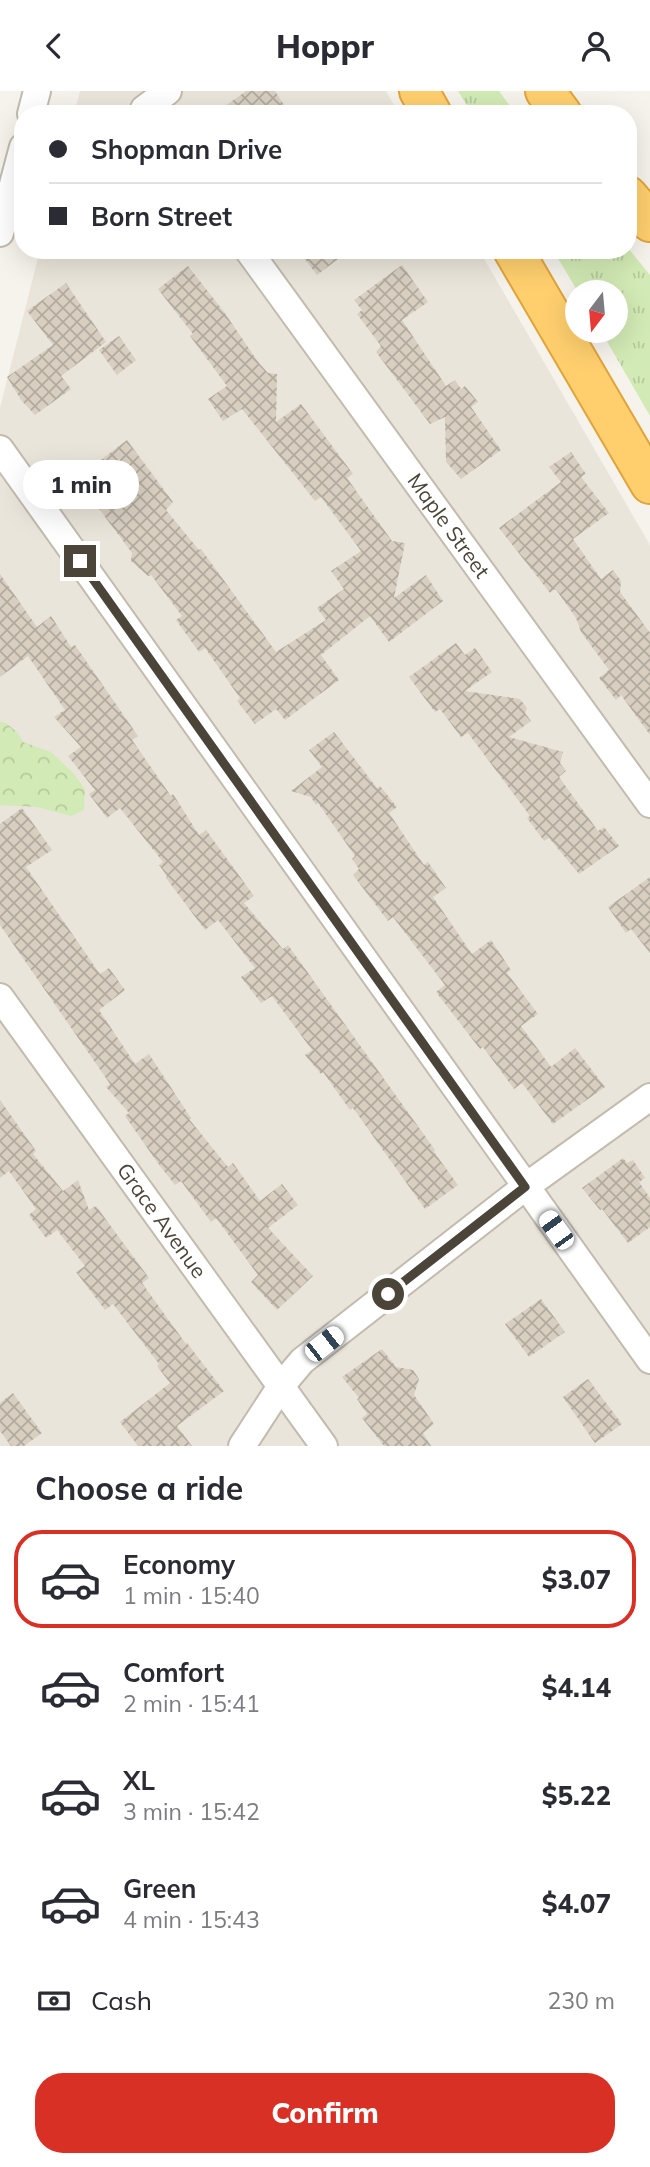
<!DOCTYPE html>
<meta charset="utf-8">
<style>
:root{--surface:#fff;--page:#f2f2f3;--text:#2b2b33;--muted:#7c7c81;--line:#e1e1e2;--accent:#d93025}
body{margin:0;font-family:Mulish,sans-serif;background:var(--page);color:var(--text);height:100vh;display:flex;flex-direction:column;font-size:26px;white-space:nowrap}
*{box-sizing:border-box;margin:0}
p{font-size:23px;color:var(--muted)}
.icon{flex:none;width:38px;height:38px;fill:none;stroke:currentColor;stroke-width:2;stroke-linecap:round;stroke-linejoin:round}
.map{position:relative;height:1355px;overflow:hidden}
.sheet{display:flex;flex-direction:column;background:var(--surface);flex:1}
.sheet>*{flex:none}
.hud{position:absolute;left:14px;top:14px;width:623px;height:154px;border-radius:28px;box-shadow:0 7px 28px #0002;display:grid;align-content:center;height:154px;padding:0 35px;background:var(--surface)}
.needle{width:46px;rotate:196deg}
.tools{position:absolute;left:565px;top:189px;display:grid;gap:14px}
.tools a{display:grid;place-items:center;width:63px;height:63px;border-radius:50%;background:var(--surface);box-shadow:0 7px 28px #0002;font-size:35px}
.end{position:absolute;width:32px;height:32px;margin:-16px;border:9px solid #4b4439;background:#fff;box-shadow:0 0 0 4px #fff}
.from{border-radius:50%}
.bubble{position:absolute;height:49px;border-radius:24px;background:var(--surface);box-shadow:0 7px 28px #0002;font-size:23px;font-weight:800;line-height:49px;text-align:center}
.car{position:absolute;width:21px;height:42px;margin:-21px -10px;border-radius:9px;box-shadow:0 0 5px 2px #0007;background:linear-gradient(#fff 24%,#345 0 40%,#fff 0 76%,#345 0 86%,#fff 0)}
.hud b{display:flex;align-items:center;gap:24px;height:66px;font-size:26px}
.hud b+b{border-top:2px solid var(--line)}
.hud i{width:18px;height:18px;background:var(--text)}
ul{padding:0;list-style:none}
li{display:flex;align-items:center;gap:21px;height:98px;margin:0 14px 10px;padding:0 21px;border:4px solid transparent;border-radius:28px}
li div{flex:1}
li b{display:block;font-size:26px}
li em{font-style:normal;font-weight:800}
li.current{border-color:var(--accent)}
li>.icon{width:63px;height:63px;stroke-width:1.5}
h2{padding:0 35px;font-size:32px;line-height:84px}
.pay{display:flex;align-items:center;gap:18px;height:77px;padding:0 35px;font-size:26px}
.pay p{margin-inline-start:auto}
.primary-button{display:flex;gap:14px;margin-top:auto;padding:14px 35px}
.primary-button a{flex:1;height:80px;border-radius:28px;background:var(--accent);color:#fff;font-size:28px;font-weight:800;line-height:80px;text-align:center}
header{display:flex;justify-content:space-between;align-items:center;height:91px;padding:0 35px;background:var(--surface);font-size:32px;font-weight:800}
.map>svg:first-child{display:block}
.residential{fill:#eae5da}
.grass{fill:url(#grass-tufts)}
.forest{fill:url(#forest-crowns)}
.building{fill:url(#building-cross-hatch)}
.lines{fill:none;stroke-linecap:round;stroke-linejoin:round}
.minor-casing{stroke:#c2bbae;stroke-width:30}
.highway-casing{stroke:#e0a43c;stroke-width:42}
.minor{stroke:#fff;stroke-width:26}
.highway{stroke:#ffcf6e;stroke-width:38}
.route{stroke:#4b4439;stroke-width:9}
.labels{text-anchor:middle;stroke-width:5;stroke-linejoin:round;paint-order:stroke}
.street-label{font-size:21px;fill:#4b4439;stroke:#fff}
</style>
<header><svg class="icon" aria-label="back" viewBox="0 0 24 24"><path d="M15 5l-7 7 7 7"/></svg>Hoppr<svg class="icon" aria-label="person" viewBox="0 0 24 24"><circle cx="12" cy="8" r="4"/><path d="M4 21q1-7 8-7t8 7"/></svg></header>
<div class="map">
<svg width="650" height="1355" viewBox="0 0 650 1355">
<defs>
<pattern id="grass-tufts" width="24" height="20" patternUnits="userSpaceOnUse" patternTransform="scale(1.75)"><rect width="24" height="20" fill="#d2eab5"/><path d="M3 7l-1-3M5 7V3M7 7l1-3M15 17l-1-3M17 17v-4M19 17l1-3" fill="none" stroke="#b6ca9c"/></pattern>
<pattern id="forest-crowns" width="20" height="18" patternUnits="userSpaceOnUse" patternTransform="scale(1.75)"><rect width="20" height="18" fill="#d2eab5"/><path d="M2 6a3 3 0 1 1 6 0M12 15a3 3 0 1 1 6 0" fill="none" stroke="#b6ca9c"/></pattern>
<pattern id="building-cross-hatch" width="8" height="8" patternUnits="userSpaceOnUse" patternTransform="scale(1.75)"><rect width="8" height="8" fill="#d8cfc1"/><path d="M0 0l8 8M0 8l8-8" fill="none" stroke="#b1aa9e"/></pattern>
</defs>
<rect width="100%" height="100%" fill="#f6f3ec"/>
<path class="residential" d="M 80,0 L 386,0 L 399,23 L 74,23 Z
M 40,159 L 479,159 L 650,454 L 650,1355 L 0,1355 L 0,317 Z"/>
<path class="grass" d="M 458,0 L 499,0 L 516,23 L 472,23 Z
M 628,157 L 650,184 L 650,325 L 601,240 L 616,240 L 616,201 L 578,201 L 553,159 L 628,159 Z"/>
<path class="forest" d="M 0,631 L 6,632 L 17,641 L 23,651 L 51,661 L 73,682 L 85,698 L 84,719 L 71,725 L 37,716 L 0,714 Z"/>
<path class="building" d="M 246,0 L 275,0 L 290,23 L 214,23 Z
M 298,159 L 350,159 L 317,184 Z
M 402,174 L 428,211 L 402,229 L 446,295 L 455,289 L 461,298 L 465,295 L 478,311 L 471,316 L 501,359 L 461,388 L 446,371 L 445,326 L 430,333 L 376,261 L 381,255 L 357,223 L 362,219 L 354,209 Z
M 188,175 L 224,221 L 259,272 L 268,282 L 277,283 L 276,331 L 301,313 L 353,383 L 347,387 L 392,450 L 405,452 L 394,507 L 426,484 L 443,510 L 389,551 L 370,525 L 321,564 L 339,589 L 285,629 L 276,618 L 255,633 L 237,610 L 240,607 L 205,557 L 199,561 L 176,529 L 182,525 L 151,484 L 148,485 L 131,470 L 132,462 L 88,403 L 77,401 L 80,385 L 127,349 L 173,411 L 166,419 L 199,459 L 201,458 L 276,561 L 326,529 L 317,517 L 344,498 L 331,480 L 361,460 L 321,406 L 315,410 L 242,318 L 223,330 L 208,308 L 227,295 L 190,245 L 193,243 L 158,198 Z
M 66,192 L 106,251 L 61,285 L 71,298 L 35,324 L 21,309 L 7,286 L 53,254 L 27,220 Z
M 119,245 L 136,269 L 117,284 L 99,259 Z
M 571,361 L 586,383 L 581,386 L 609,422 L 573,448 L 601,488 L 613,479 L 621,490 L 620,501 L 650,542 L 650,644 L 621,604 L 616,609 L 599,587 L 609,579 L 581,541 L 576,527 L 557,500 L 555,498 L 550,502 L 499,437 L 561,391 L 549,376 Z
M 0,483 L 37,536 L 51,525 L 71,556 L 75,554 L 138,645 L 132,649 L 171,705 L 173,703 L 199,744 L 206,739 L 254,805 L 244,812 L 283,858 L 288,854 L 435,1059 L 434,1061 L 458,1094 L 425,1118 L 353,1017 L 350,1019 L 323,981 L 321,983 L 305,964 L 312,959 L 272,905 L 261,912 L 241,886 L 255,877 L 218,829 L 205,839 L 166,787 L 167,785 L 159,774 L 163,771 L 120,717 L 107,727 L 89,703 L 95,699 L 68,665 L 81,656 L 54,626 L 65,619 L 28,565 L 0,586 Z
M 456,552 L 465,564 L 475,557 L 492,581 L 465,600 L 520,608 L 527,617 L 525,622 L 531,630 L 509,646 L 563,661 L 560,672 L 566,680 L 559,686 L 598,740 L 604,736 L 619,755 L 579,783 L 549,747 L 544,750 L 527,727 L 530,725 L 468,642 L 461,646 L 440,618 L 435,621 L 409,586 Z
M 334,641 L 377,697 L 380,695 L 397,716 L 389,722 L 424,774 L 428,771 L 446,797 L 433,806 L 472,863 L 491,849 L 511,879 L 507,882 L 538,923 L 521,935 L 551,976 L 575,957 L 605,996 L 553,1033 L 522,992 L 514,998 L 483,956 L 480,958 L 436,901 L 445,894 L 393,826 L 388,830 L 353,784 L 359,778 L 352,768 L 355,765 L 318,712 L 316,714 L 311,706 L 291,700 L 322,676 L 309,659 Z
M 22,717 L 52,759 L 26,776 L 100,883 L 109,877 L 125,899 L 99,919 L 135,973 L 149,963 L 191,1027 L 189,1028 L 228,1076 L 233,1072 L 260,1110 L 282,1093 L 298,1114 L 268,1137 L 313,1185 L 277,1219 L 251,1191 L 258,1184 L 216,1127 L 211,1131 L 181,1090 L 175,1094 L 157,1071 L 125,1025 L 129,1022 L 106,996 L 110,993 L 0,834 L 0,733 Z
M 650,786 L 650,862 L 631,838 L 626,842 L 608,816 Z
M 0,1009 L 36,1060 L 33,1063 L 63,1100 L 78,1089 L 89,1119 L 96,1115 L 149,1187 L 142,1192 L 186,1253 L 187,1252 L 224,1300 L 177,1335 L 192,1355 L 138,1355 L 120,1331 L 170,1292 L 157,1275 L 159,1273 L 113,1213 L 105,1219 L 76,1181 L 85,1175 L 57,1139 L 46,1147 L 29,1124 L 36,1118 L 9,1080 L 0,1087 Z
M 623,1067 L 627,1072 L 633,1069 L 645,1087 L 639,1091 L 650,1107 L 650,1136 L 628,1152 L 602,1118 L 600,1119 L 582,1097 Z
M 541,1208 L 565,1241 L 529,1266 L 505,1233 Z
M 382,1258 L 396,1276 L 413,1279 L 419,1288 L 414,1304 L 434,1333 L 423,1342 L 431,1355 L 384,1355 L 362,1327 L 367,1323 L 357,1308 L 359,1307 L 342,1286 Z
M 588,1288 L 622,1333 L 595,1352 L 563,1306 Z
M 13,1302 L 42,1342 L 24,1355 L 11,1355 L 0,1340 L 0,1312 Z"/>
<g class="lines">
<g class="minor-casing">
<g id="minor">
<path d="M 144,18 L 168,0"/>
<path d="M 31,23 L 37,0"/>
<path d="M 0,142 L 23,56"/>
<path id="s1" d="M 248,159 L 650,713"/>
<path d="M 0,358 L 650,1269"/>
<path id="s2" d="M 0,906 L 324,1355"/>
<path d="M 242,1355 L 281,1295 L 302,1270 L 525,1096 L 650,1006"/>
</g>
</g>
<g class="highway-casing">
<path id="highway" d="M 419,0 L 432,23
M 545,0 L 562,23
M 628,105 L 650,131
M 513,159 L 650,393"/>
</g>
<use href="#minor" class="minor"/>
<use href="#highway" class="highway"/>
</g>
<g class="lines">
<path class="route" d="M 80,470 L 525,1096 L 388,1203"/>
</g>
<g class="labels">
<g class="street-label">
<text dy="7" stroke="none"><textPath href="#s1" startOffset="341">Maple Street</textPath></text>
<text dy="7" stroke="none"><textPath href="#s2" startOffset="276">Grace Avenue</textPath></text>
</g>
</g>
</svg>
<div class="tools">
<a><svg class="needle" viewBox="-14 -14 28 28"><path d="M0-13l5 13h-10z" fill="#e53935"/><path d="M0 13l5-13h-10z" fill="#7c7c81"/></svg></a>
</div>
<i class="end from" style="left:388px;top:1203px"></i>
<i class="end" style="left:80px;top:470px"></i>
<div class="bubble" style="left:23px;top:369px;width:116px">1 min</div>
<i class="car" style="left:556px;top:1139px;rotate:324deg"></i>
<i class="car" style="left:324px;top:1253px;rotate:52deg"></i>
<div class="hud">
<b><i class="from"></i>Shopman Drive</b>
<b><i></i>Born Street</b>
</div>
</div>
<section class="sheet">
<h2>Choose a ride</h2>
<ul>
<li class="current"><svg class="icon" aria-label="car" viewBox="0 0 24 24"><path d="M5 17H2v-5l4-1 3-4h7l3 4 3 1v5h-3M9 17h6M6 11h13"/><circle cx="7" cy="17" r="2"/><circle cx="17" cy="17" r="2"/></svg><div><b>Economy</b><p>1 min · 15:40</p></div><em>$3.07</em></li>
<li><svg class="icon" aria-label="car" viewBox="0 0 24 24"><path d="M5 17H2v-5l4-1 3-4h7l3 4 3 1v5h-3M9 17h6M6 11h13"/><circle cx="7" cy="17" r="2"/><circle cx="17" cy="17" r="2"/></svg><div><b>Comfort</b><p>2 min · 15:41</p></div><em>$4.14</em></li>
<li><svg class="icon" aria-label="car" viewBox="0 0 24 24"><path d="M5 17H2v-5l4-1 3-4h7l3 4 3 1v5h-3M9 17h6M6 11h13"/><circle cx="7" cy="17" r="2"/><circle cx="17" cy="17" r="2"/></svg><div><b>XL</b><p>3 min · 15:42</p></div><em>$5.22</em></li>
<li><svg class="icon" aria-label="car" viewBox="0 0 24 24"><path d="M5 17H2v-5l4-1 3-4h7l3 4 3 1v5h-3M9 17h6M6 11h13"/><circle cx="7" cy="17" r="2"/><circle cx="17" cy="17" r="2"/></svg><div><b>Green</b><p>4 min · 15:43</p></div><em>$4.07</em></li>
</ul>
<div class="pay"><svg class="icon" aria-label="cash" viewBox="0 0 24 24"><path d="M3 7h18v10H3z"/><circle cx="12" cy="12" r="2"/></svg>Cash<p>230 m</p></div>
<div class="primary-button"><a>Confirm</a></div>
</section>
